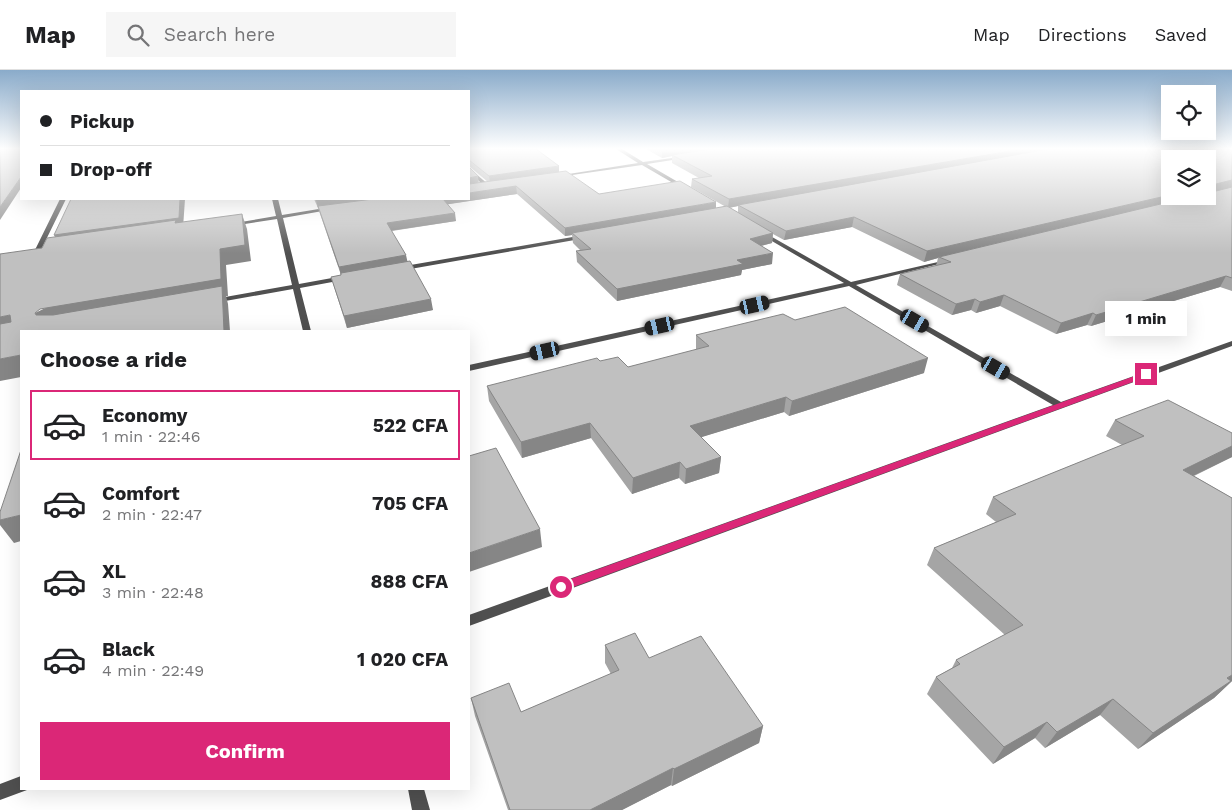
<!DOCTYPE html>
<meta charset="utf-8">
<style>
:root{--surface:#fff;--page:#f6f6f6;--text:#202124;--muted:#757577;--line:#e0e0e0;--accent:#db2777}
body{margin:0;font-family:"Work Sans",sans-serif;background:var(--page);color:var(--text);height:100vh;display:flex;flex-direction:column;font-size:19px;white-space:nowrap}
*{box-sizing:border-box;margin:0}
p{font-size:16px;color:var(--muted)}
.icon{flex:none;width:28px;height:28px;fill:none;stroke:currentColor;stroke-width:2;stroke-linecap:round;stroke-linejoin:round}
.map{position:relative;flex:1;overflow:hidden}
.details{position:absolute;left:20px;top:260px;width:450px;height:460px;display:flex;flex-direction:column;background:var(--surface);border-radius:0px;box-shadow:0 5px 20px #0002}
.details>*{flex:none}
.top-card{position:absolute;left:20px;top:20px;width:450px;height:110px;border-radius:0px;box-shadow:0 5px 20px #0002;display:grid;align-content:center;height:110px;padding:0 20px;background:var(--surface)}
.buttons{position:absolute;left:1161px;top:15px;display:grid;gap:10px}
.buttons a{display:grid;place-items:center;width:55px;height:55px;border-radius:0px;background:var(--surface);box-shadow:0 5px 20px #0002;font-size:25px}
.end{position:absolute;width:22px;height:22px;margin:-11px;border:6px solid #db2777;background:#fff;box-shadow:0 0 0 2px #fff}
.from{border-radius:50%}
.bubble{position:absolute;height:35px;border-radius:0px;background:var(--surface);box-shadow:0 5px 20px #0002;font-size:16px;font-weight:700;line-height:35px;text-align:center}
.car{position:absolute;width:15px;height:30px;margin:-15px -8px;border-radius:6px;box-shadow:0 0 4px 1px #0007;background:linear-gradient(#222 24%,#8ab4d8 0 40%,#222 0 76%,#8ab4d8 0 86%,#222 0)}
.top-card b{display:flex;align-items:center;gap:18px;height:48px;font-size:19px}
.top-card b+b{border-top:1px solid var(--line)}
.top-card i{width:12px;height:12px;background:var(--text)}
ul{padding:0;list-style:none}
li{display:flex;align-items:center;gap:15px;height:70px;margin:0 10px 8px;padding:0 10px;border:2px solid transparent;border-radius:0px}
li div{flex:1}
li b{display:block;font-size:19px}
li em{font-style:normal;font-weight:700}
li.current{border-color:var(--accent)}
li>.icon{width:45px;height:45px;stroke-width:1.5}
h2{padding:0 20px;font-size:22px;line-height:60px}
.button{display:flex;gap:10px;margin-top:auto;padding:10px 20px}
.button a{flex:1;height:58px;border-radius:0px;background:var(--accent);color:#fff;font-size:20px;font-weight:700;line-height:58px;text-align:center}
header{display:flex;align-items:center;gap:30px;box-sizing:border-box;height:70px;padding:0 25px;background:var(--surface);border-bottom:1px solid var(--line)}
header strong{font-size:24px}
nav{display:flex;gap:28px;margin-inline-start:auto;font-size:18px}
.search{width:350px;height:45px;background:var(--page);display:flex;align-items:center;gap:12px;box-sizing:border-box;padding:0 18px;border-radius:0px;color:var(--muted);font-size:19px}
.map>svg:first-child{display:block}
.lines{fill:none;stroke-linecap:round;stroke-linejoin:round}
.street{fill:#505050;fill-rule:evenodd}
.wall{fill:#a5a5a5;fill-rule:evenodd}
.shaded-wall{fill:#868686}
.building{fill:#c0c0c0;stroke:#868686}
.route{fill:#db2777}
</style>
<header>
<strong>Map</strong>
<div class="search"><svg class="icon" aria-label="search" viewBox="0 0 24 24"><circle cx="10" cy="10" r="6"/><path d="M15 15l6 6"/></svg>Search here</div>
<nav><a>Map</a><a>Directions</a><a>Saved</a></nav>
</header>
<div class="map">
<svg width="1232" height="740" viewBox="0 0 1232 740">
<rect width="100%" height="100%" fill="#fff"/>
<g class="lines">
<path class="street" d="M 616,79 L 622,79 L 643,92 L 687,86 L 685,88 L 647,94 L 690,119 L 685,120 L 642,95 L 558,107 L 556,106 L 638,93 Z
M 469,98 L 489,115 L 489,117 L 485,117 L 469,101 Z
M 60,129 L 66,129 L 40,182 L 35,183 L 34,182 Z
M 272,129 L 278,129 L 282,145 L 331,137 L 334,139 L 283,148 L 299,214 L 343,206 L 346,208 L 343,210 L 300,218 L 311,261 L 303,261 L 293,219 L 214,233 L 210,231 L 214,229 L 292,215 L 277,149 L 232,156 L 229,154 L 276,146 Z
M 760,160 L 851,212 L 951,189 L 951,191 L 856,215 L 1061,332 L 1232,271 L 1232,276 L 469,556 L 469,545 L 1053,335 L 849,216 L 469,301 L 469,295 L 844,213 L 758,163 L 758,161 Z
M 584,165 L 586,166 L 586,168 L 399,201 L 396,199 L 399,197 Z
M 21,706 L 21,719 L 27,720 L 0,730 L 0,714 Z
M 408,719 L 424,719 L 430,740 L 412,740 Z"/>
</g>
<path class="wall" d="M 469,79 L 559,102 L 599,124 L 716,138 L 726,137 L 691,117 L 692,109 L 699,108 L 672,93 L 672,86 L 662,88 L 646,79 L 1232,79 L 1232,221 L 1220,217 L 1091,256 L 1087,255 L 1056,264 L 1000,236 L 976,243 L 971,240 L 952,245 L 897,215 L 900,204 L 936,196 L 938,188 L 924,192 L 852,157 L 784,170 L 773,164 L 772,173 L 761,176 L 772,194 L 742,200 L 741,205 L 617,231 L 577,192 L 576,181 L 581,181 L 573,173 L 572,165 L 565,166 L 517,124 L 448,134 L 456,151 L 392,161 L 407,192 L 433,240 L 347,258 L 331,207 L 341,205 L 318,138 L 314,129 L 469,129 L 479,113 L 488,112 L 469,96 L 469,97 ZM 738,136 L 738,143 L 729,138 Z
M 795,250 L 924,303 L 789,346 L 784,342 L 701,367 L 721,387 L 719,403 L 685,414 L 679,408 L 632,424 L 591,368 L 522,388 L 489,331 L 487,316 L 600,291 L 628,297 L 696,280 L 696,265 Z
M 1115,350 L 1232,363 L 1232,387 L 1194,406 L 1232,428 L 1232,611 L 1214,628 L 1138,679 L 1100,645 L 1045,678 L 1035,668 L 993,694 L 927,624 L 936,607 L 952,598 L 956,590 L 1005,565 L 927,495 L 934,478 L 996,452 L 986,444 L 993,427 L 1122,375 L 1106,366 Z
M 605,575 L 649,588 L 763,656 L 759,673 L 672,716 L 671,715 L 622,740 L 508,740 L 475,646 L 471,628 L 521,642 L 611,604 L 605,593 Z"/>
<path class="shaded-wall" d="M 666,79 L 721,79 L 672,85 L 672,86 L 662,88 L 662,80 Z
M 1022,79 L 1064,79 L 738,135 L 738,136 L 728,138 L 729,129 Z
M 559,96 L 559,103 L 490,113 L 489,106 Z
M 478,106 L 479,114 L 469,116 L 469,108 Z
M 21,107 L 21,118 L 0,150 L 0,137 Z
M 1232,110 L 1232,118 L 1208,124 L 1208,116 Z
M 516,116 L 517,124 L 443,135 L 442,129 L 469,129 L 469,123 Z
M 1170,125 L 1170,126 L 1197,126 L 939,187 L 938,188 L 924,192 L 927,181 Z
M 180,129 L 185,129 L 183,158 L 59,175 L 54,165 Z
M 324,129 L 382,129 L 318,138 L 316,130 Z
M 716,132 L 716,140 L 572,163 L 572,165 L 565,166 L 565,158 Z
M 455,143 L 456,151 L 389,161 L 387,153 Z
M 242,144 L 247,159 L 251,191 L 226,195 L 228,226 L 226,226 L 228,234 L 230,261 L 45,261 L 35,243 Z
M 854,147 L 852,157 L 784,170 L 786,161 Z
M 773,163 L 772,173 L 748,179 L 750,169 Z
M 773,183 L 772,194 L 742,200 L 741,205 L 617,231 L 617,219 L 737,190 Z
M 406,185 L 408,194 L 341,206 L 339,197 Z
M 1226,206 L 1220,217 L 1091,256 L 1096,245 Z
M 1004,225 L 1000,236 L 976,243 L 980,232 Z
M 431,229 L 433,240 L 347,258 L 344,246 Z
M 975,229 L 971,240 L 952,245 L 956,234 Z
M 1093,243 L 1087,255 L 1056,264 L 1061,253 Z
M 10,245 L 21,263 L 0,268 L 0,247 Z
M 21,285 L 21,307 L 0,311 L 0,289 Z
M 928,288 L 924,303 L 789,346 L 792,331 Z
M 786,327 L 784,342 L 689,371 L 690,356 Z
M 590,353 L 591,368 L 522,388 L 521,372 Z
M 1232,376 L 1232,387 L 1172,416 L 1183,400 Z
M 721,387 L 719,403 L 685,414 L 686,399 Z
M 680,392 L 679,408 L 632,424 L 633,408 Z
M 21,445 L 21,471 L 14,473 L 0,455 L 0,450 Z
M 540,459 L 542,477 L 469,502 L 469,483 Z
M 1232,605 L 1232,611 L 1214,628 L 1138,679 L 1153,663 Z
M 1113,629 L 1100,645 L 1045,678 L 1057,662 Z
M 1047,652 L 1035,668 L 993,694 L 1004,677 Z
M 763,656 L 759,673 L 672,716 L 674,699 Z
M 673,698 L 671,715 L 622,740 L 590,740 Z"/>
<path class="building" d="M 0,79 L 21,79 L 21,107 L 0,137 Z
M 469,79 L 536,79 L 559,96 L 489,106 L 469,90 Z
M 710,79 L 1022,79 L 729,129 L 692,109 L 712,106 L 672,85 Z
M 1048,79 L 1230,79 L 1232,80 L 1232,110 L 1208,116 L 1208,89 L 1170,89 L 1170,125 L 927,181 L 854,147 L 786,161 L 738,135 Z
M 469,97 L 478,106 L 469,108 Z
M 566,101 L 599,124 L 680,111 L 716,132 L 565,158 L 516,116 L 469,123 L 469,114 Z
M 1232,117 L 1232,208 L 1226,206 L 1096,245 L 1093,243 L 1061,253 L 1004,225 L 980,232 L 975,229 L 956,234 L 900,204 L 951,192 L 939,187 L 1194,126 L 1208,126 L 1208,123 Z
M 71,129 L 180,129 L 179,148 L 54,165 Z
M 373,129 L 443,129 L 455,143 L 387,153 L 406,185 L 339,197 L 318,136 Z
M 727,136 L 773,163 L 750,169 L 773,183 L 737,190 L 743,194 L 617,219 L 576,181 L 591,179 L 572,163 Z
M 242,144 L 245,175 L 220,179 L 221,209 L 40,239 L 35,243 L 36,245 L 53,245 L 222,216 L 224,261 L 21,261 L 21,285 L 0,289 L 0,254 L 11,252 L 10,245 L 0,247 L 0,184 L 42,178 L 47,168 L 176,150 L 175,153 Z
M 410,191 L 431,229 L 344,246 L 331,207 L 341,205 L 341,203 Z
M 845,237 L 928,288 L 792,331 L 786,327 L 690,356 L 721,387 L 686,399 L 680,392 L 633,408 L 590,353 L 521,372 L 487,316 L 597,288 L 600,291 L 618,287 L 628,297 L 709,276 L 696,265 L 783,244 L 795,250 Z
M 1168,330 L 1232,363 L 1232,376 L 1183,400 L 1232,428 L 1232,605 L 1227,608 L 1231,611 L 1153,663 L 1113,629 L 1057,662 L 1047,652 L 1004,677 L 936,607 L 960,594 L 956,590 L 1023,555 L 934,478 L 1016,444 L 993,427 L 1144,366 L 1115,350 Z
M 496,378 L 540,459 L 469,483 L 469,386 Z
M 21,380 L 21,445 L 0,450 L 0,442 Z
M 635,563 L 649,588 L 701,566 L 763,656 L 674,699 L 673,698 L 590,740 L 510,740 L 471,628 L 509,613 L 521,642 L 619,600 L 605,575 Z"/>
<linearGradient id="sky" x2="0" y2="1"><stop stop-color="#8aabca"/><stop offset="0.43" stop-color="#fff"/><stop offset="1" stop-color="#fff" stop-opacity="0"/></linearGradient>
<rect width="1232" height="183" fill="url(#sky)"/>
<path class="route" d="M 1146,302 L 1149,306 L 565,520 L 561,521 L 556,517 L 557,514 Z"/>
</svg>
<div class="buttons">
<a><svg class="icon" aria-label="locate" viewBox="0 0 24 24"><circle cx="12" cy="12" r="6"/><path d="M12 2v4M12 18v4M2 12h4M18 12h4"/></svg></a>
<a><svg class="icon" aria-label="layers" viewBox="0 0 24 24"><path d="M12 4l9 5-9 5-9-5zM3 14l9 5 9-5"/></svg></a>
</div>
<i class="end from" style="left:561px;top:517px"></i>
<i class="end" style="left:1146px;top:304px"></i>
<div class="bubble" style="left:1105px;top:231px;width:82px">1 min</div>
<i class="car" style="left:755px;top:235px;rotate:77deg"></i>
<i class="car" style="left:915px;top:251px;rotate:120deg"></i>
<i class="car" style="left:660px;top:256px;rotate:257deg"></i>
<i class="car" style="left:545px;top:281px;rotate:257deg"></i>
<i class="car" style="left:996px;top:298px;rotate:120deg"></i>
<div class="top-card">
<b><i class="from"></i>Pickup</b>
<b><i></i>Drop-off</b>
</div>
<section class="details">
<h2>Choose a ride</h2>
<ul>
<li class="current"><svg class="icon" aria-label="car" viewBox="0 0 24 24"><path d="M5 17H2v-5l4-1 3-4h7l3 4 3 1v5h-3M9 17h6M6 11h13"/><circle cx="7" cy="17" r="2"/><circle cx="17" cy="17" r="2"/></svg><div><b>Economy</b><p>1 min · 22:46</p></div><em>522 CFA</em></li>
<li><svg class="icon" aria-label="car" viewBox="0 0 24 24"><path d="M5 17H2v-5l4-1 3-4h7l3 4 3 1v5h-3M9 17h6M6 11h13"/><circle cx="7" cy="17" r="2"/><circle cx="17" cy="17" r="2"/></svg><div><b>Comfort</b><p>2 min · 22:47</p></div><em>705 CFA</em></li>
<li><svg class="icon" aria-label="car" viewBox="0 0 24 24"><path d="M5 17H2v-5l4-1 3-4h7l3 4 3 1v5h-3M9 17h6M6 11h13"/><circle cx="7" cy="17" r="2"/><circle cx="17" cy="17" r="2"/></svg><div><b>XL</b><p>3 min · 22:48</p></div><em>888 CFA</em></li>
<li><svg class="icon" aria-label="car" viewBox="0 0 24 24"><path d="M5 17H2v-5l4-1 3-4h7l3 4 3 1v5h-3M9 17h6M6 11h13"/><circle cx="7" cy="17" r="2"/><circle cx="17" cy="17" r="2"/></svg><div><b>Black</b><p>4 min · 22:49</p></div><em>1 020 CFA</em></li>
</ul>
<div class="button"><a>Confirm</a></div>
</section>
</div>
